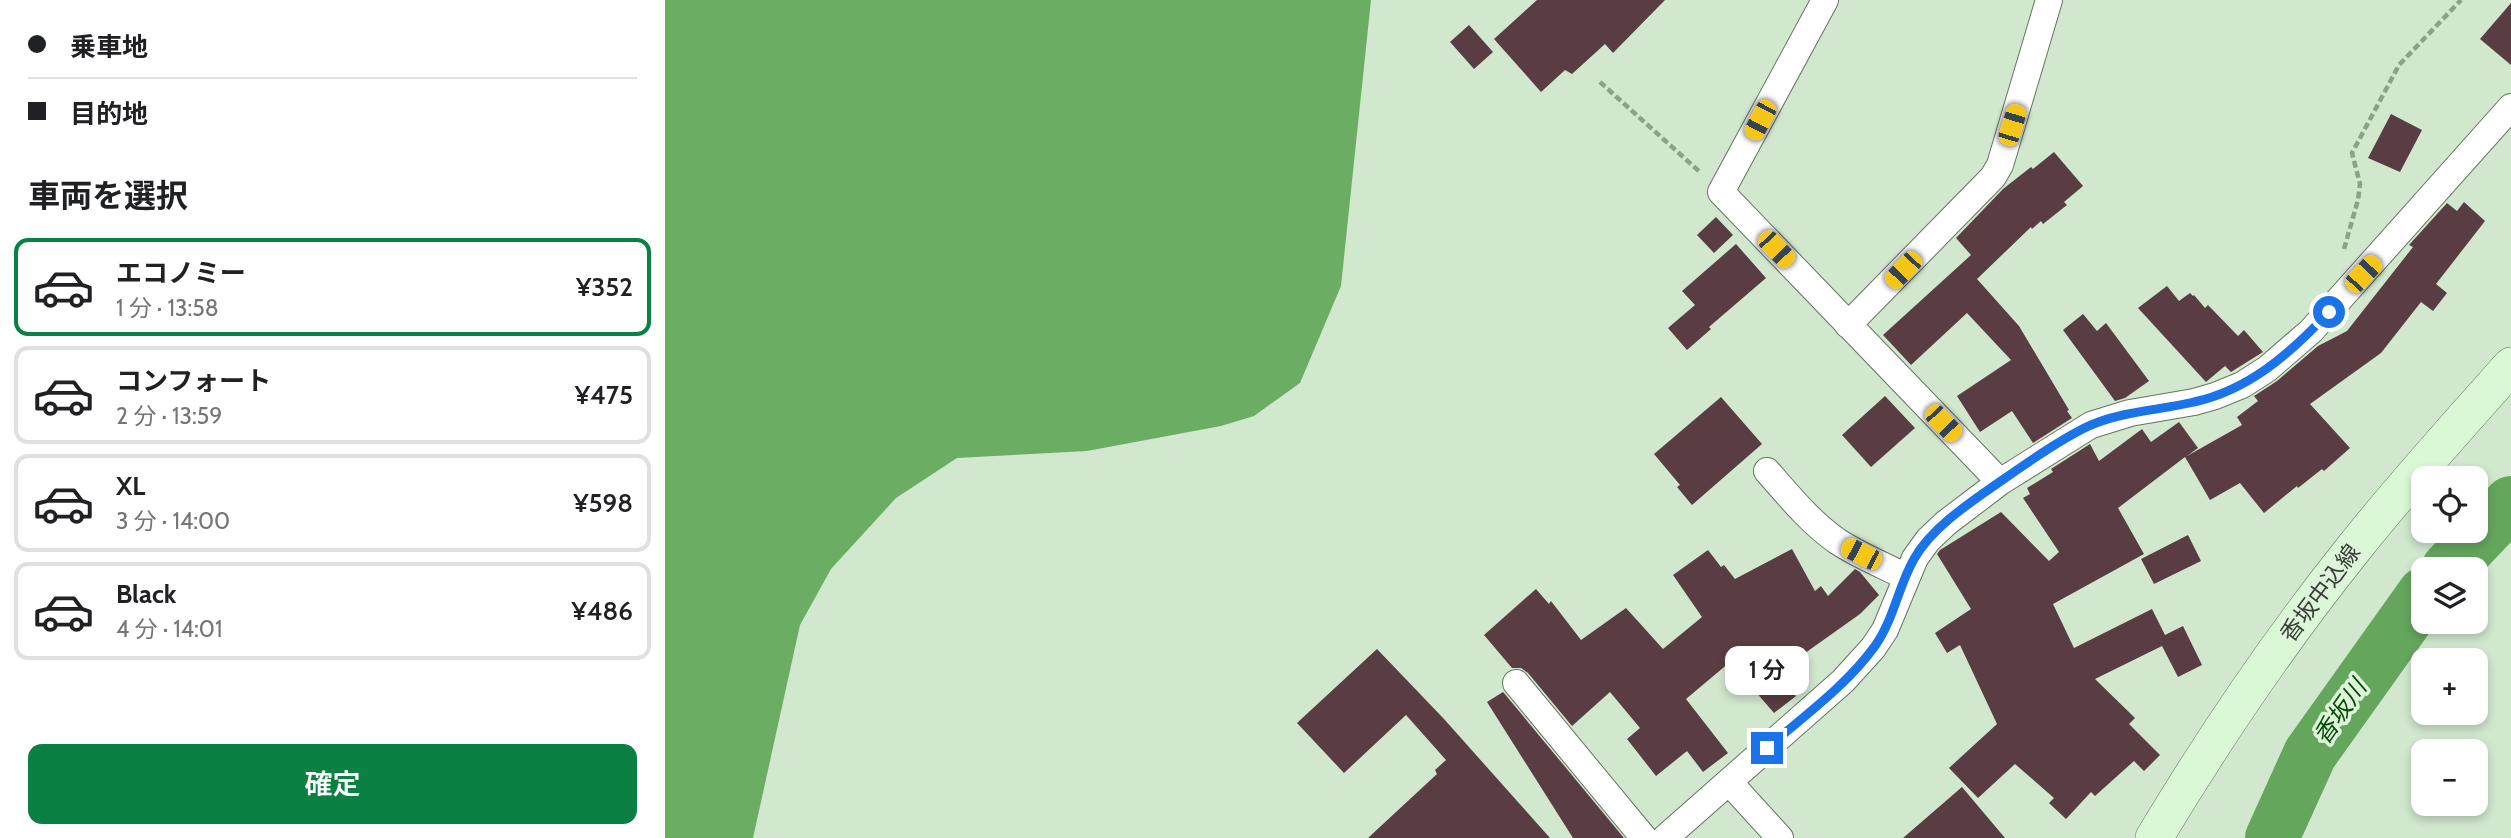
<!DOCTYPE html>
<html lang="ja">
<meta charset="utf-8">
<style>
:root{--surface:#fff;--page:#f6f6f6;--text:#202124;--muted:#757577;--line:#e0e0e0;--accent:#0b8043}
body{margin:0;font-family:Cabin,"Noto Sans JP",sans-serif;background:var(--page);color:var(--text);height:100vh;display:flex;flex-direction:column;font-size:26px;white-space:nowrap}
*{box-sizing:border-box;margin:0}
p{font-size:23px;color:var(--muted)}
.icon{flex:none;width:38px;height:38px;fill:none;stroke:currentColor;stroke-width:2;stroke-linecap:round;stroke-linejoin:round}
.map{position:relative;flex:1;overflow:hidden}
.details{display:flex;flex-direction:column;background:var(--surface);width:665px}
.details>*{flex:none}
.banner{display:grid;align-content:center;height:154px;padding:0 28px;background:var(--surface)}
.controls{position:absolute;left:1746px;top:466px;display:grid;gap:14px}
.controls a{display:grid;place-items:center;width:77px;height:77px;border-radius:14px;background:var(--surface);box-shadow:0 4px 10px #0003;font-size:35px}
.end{position:absolute;width:32px;height:32px;margin:-16px;border:9px solid #1a73e8;background:#fff;box-shadow:0 0 0 4px #fff}
.from{border-radius:50%}
.bubble{position:absolute;height:49px;border-radius:14px;background:var(--surface);box-shadow:0 4px 10px #0003;font-size:23px;font-weight:600;line-height:49px;text-align:center}
.car{position:absolute;width:21px;height:42px;margin:-21px -10px;border-radius:9px;box-shadow:0 0 5px 2px #0007;background:linear-gradient(#f5c518 24%,#345 0 40%,#f5c518 0 76%,#345 0 86%,#f5c518 0)}
.banner b{display:flex;align-items:center;gap:24px;height:66px;font-size:26px}
.banner b+b{border-top:2px solid var(--line)}
.banner i{width:18px;height:18px;background:var(--text)}
ul{padding:0;list-style:none}
li{display:flex;align-items:center;gap:21px;height:98px;margin:0 14px 10px;padding:0 14px;border:4px solid var(--line);border-radius:14px}
li div{flex:1}
li b{display:block;font-size:26px}
li em{font-style:normal;font-weight:600}
li.current{border-color:var(--accent)}
li>.icon{width:63px;height:63px;stroke-width:1.5}
h2{padding:0 28px;font-size:32px;line-height:84px}
.action{display:flex;gap:14px;margin-top:auto;padding:14px 28px}
.action a{flex:1;height:80px;border-radius:14px;background:var(--accent);color:#fff;font-size:28px;font-weight:600;line-height:80px;text-align:center}
main{display:flex;flex:1;min-height:0}
.map>svg:first-child{display:block}
.forest{fill:#6cad64}
.lines{fill:none;stroke-linecap:round;stroke-linejoin:round}
.river{stroke:#65a65d;stroke-width:54}
.building{fill:#593d43}
.street-casing{stroke:#637660;stroke-width:28}
.secondary-casing{stroke:#637660;stroke-width:38}
.path{stroke:#8e9f8c;stroke-width:4.5;stroke-dasharray:7 3.5;stroke-linecap:butt}
.street{stroke:#fff;stroke-width:26}
.secondary{stroke:#daf8d6;stroke-width:37}
.route{stroke:#1a73e8;stroke-width:9}
.labels{text-anchor:middle;stroke-width:7;stroke-linejoin:round;paint-order:stroke}
.street-label{font-size:23px;fill:#374036;stroke:#def4db}
.water-label{font-size:24px;font-style:italic;fill:#044c00;stroke:#def4db}
</style>
<main>
<section class="details">
<div class="banner">
<b><i class="from"></i>乗車地</b>
<b><i></i>目的地</b>
</div>
<h2>車両を選択</h2>
<ul>
<li class="current"><svg class="icon" aria-label="car" viewBox="0 0 24 24"><path d="M5 17H2v-5l4-1 3-4h7l3 4 3 1v5h-3M9 17h6M6 11h13"/><circle cx="7" cy="17" r="2"/><circle cx="17" cy="17" r="2"/></svg><div><b>エコノミー</b><p>1 分 · 13:58</p></div><em>¥352</em></li>
<li><svg class="icon" aria-label="car" viewBox="0 0 24 24"><path d="M5 17H2v-5l4-1 3-4h7l3 4 3 1v5h-3M9 17h6M6 11h13"/><circle cx="7" cy="17" r="2"/><circle cx="17" cy="17" r="2"/></svg><div><b>コンフォート</b><p>2 分 · 13:59</p></div><em>¥475</em></li>
<li><svg class="icon" aria-label="car" viewBox="0 0 24 24"><path d="M5 17H2v-5l4-1 3-4h7l3 4 3 1v5h-3M9 17h6M6 11h13"/><circle cx="7" cy="17" r="2"/><circle cx="17" cy="17" r="2"/></svg><div><b>XL</b><p>3 分 · 14:00</p></div><em>¥598</em></li>
<li><svg class="icon" aria-label="car" viewBox="0 0 24 24"><path d="M5 17H2v-5l4-1 3-4h7l3 4 3 1v5h-3M9 17h6M6 11h13"/><circle cx="7" cy="17" r="2"/><circle cx="17" cy="17" r="2"/></svg><div><b>Black</b><p>4 分 · 14:01</p></div><em>¥486</em></li>
</ul>
<div class="action"><a>確定</a></div>
</section>
<div class="map">
<svg width="1846" height="838" viewBox="0 0 1846 838">
<rect width="100%" height="100%" fill="#d1e7ce"/>
<path class="forest" d="M 0,0 L 706,0 L 676,286 L 635,383 L 589,416 L 556,426 L 422,451 L 292,458 L 231,498 L 166,569 L 135,625 L 88,838 L 0,838 Z"/>
<g class="lines">
<path class="river" d="M 1783,569 L 1846,503
M 1607,838 L 1645,754 L 1759,594"/>
</g>
<path class="building" d="M 872,0 L 1000,0 L 948,53 L 940,44 L 907,74 L 900,70 L 876,92 L 829,39 Z
M 1846,3 L 1846,65 L 1815,39 Z
M 804,25 L 828,52 L 809,69 L 785,42 Z
M 1726,114 L 1757,130 L 1735,172 L 1703,158 Z
M 1389,152 L 1418,186 L 1399,202 L 1402,205 L 1378,224 L 1376,221 L 1367,229 L 1366,227 L 1312,279 L 1354,326 L 1404,410 L 1402,411 L 1407,418 L 1368,443 L 1347,411 L 1315,432 L 1292,396 L 1346,360 L 1302,313 L 1246,365 L 1218,335 L 1306,255 L 1291,238 L 1338,189 L 1366,167 L 1368,169 Z
M 1799,202 L 1820,221 L 1771,284 L 1782,293 L 1768,311 L 1756,302 L 1716,353 L 1645,404 L 1685,448 L 1659,471 L 1657,469 L 1633,488 L 1632,486 L 1599,513 L 1575,483 L 1545,500 L 1520,457 L 1453,508 L 1479,554 L 1388,604 L 1409,648 L 1487,609 L 1500,635 L 1518,626 L 1537,665 L 1513,677 L 1497,646 L 1430,679 L 1470,718 L 1464,724 L 1495,755 L 1479,771 L 1469,761 L 1430,796 L 1426,792 L 1401,819 L 1384,803 L 1389,798 L 1350,764 L 1313,798 L 1284,768 L 1332,724 L 1295,645 L 1282,653 L 1270,633 L 1306,609 L 1272,554 L 1275,550 L 1336,512 L 1384,561 L 1394,552 L 1358,498 L 1365,494 L 1362,488 L 1388,472 L 1386,469 L 1425,444 L 1434,461 L 1477,429 L 1486,442 L 1514,422 L 1533,448 L 1522,456 L 1577,425 L 1572,417 L 1593,401 L 1589,396 L 1612,381 L 1653,346 L 1682,331 L 1748,247 L 1744,245 L 1782,203 L 1792,211 Z
M 1051,217 L 1068,235 L 1049,253 L 1032,235 Z
M 1071,244 L 1101,278 L 1044,327 L 1046,329 L 1022,350 L 1003,328 L 1030,305 L 1017,291 Z
M 1502,286 L 1514,301 L 1525,293 L 1528,296 L 1529,295 L 1540,308 L 1543,305 L 1573,336 L 1579,330 L 1598,352 L 1566,372 L 1560,366 L 1541,382 L 1473,308 Z
M 1418,314 L 1432,331 L 1441,323 L 1484,381 L 1460,398 L 1450,401 L 1398,330 Z
M 1220,396 L 1250,428 L 1206,467 L 1177,435 Z
M 1056,397 L 1097,444 L 1027,505 L 1012,487 L 1015,485 L 989,454 Z
M 1523,535 L 1536,561 L 1489,584 L 1476,559 Z
M 1127,549 L 1150,591 L 1156,586 L 1163,596 L 1190,569 L 1195,572 L 1214,595 L 1195,614 L 1112,673 L 1131,696 L 1109,713 L 1065,662 L 1021,699 L 1063,753 L 1038,772 L 1022,751 L 991,776 L 962,739 L 975,728 L 945,692 L 907,726 L 863,673 L 856,668 L 847,668 L 819,635 L 871,589 L 884,604 L 886,601 L 916,640 L 961,608 L 998,649 L 1037,617 L 1008,575 L 1043,550 L 1056,567 L 1059,565 L 1070,579 Z
M 712,649 L 779,719 L 885,838 L 703,838 L 772,774 L 770,770 L 781,760 L 741,715 L 679,773 L 632,723 Z
M 838,692 L 839,693 L 959,838 L 908,838 L 822,702 Z
M 1297,787 L 1340,838 L 1238,838 Z"/>
<g class="lines">
<g class="street-casing">
<path id="street" d="M 1160,0 L 1056,192 L 1335,482
M 1183,325 L 1328,177 L 1335,165 L 1384,0
M 1102,471 C 1124,496 1145,522 1172,541 C 1193,555 1218,565 1241,577
M 851,683 L 979,838
M 1064,782 L 1115,838
M 1000,838 L 1178,681 L 1208,648 L 1220,630 L 1250,558 L 1263,540 L 1281,523 L 1335,482 L 1426,425 L 1465,413 L 1529,402 L 1550,396 L 1577,385 L 1602,369 L 1646,331 L 1846,107"/>
</g>
<g class="secondary-casing">
<path id="secondary" d="M 1489,838 C 1549,738 1616,639 1689,548 C 1739,485 1793,426 1846,366"/>
</g>
<path class="path" d="M 935,82 L 1036,173
M 1679,249 L 1693,200 L 1695,184 L 1687,153 L 1734,65 L 1796,0"/>
<use href="#street" class="street"/>
<use href="#secondary" class="secondary"/>
</g>
<g class="lines">
<path class="route" d="M 1102,748 C 1139,716 1181,686 1210,646 C 1229,619 1233,587 1249,559 C 1267,527 1306,502 1336,481 C 1360,464 1404,433 1431,423 C 1462,411 1496,410 1529,402 C 1584,390 1626,353 1664,312"/>
</g>
<g class="labels">
<g class="street-label">
<text transform="translate(1655 593) rotate(-53)" y="8">香坂中込線</text>
</g>
<g class="water-label">
<text transform="translate(1675 712) rotate(-55)" y="8">香坂川</text>
</g>
</g>
</svg>
<div class="controls">
<a><svg class="icon" aria-label="locate" viewBox="0 0 24 24"><circle cx="12" cy="12" r="6"/><path d="M12 2v4M12 18v4M2 12h4M18 12h4"/></svg></a>
<a><svg class="icon" aria-label="layers" viewBox="0 0 24 24"><path d="M12 4l9 5-9 5-9-5zM3 14l9 5 9-5"/></svg></a>
<a>+</a>
<a>−</a>
</div>
<i class="end from" style="left:1664px;top:312px"></i>
<i class="end" style="left:1102px;top:748px"></i>
<div class="bubble" style="left:1060px;top:646px;width:84px">1 分</div>
<i class="car" style="left:1095px;top:120px;rotate:208deg"></i>
<i class="car" style="left:1347px;top:125px;rotate:17deg"></i>
<i class="car" style="left:1111px;top:249px;rotate:136deg"></i>
<i class="car" style="left:1238px;top:270px;rotate:224deg"></i>
<i class="car" style="left:1698px;top:274px;rotate:43deg"></i>
<i class="car" style="left:1278px;top:423px;rotate:136deg"></i>
<i class="car" style="left:1196px;top:554px;rotate:297deg"></i>
</div>
</main>
